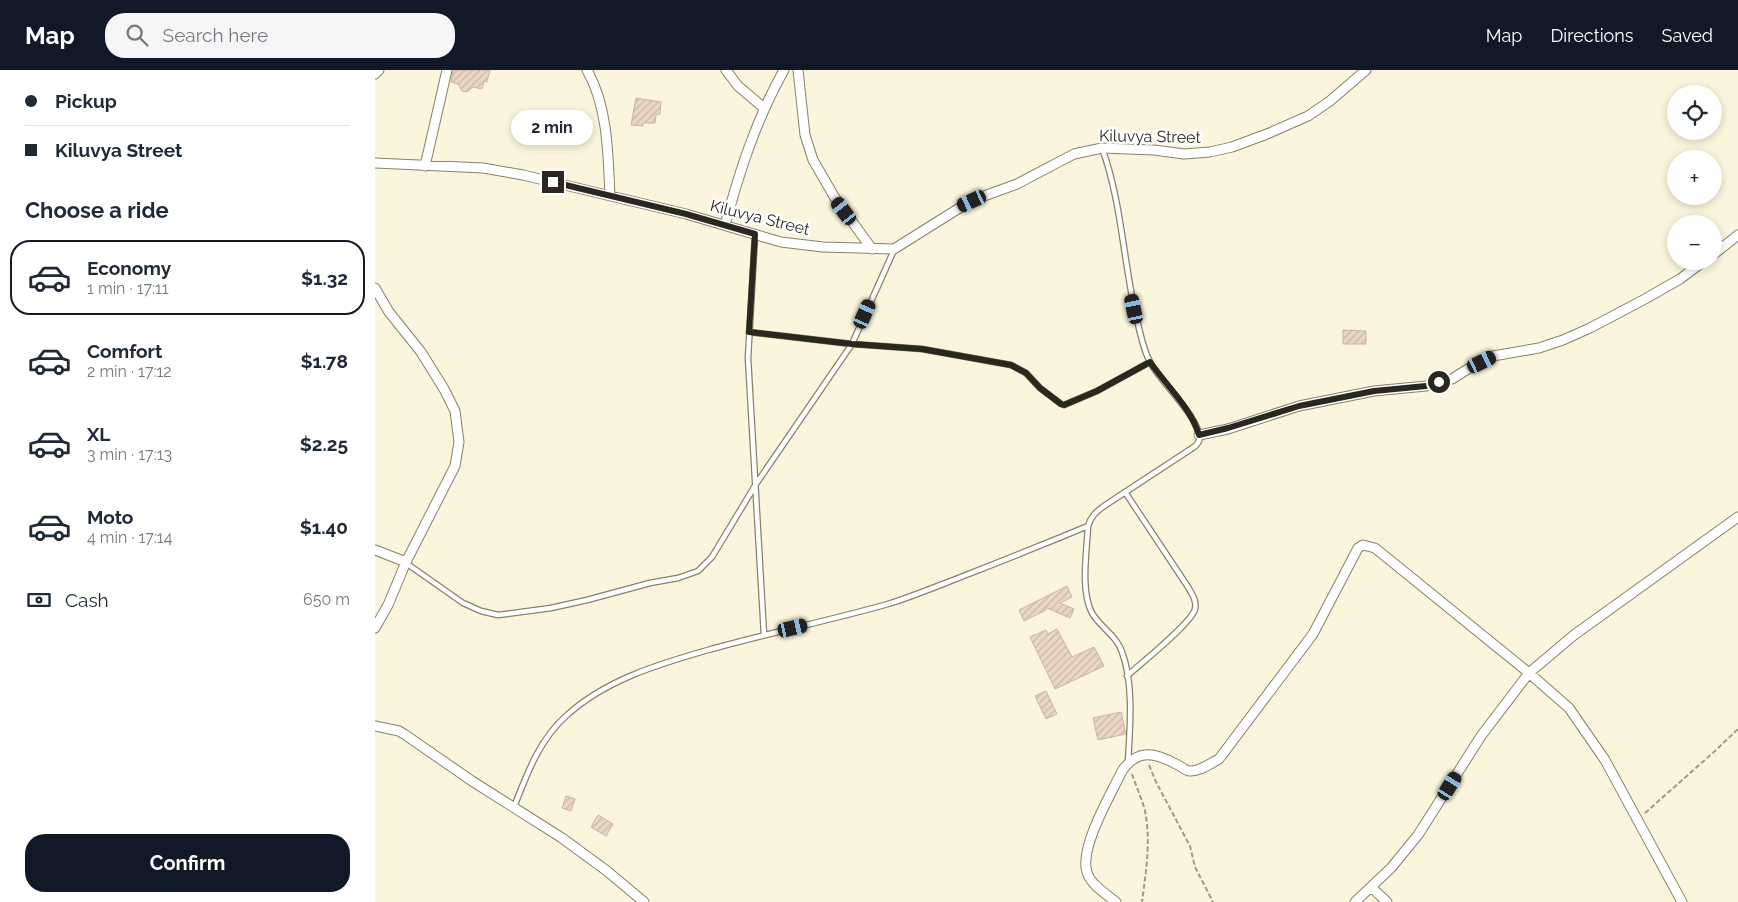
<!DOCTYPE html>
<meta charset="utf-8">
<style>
:root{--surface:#fff;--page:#f6f6f7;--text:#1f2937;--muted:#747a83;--line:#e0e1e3;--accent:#111827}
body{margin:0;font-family:Raleway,sans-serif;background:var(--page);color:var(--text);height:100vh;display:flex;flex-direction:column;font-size:19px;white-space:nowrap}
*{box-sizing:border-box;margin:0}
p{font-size:16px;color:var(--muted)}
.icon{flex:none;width:28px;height:28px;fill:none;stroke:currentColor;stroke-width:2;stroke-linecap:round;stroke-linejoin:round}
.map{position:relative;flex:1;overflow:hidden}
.drawer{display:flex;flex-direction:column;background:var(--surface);width:375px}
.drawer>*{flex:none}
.hud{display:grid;align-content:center;height:110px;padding:0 25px;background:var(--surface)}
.tools{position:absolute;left:1292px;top:15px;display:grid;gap:10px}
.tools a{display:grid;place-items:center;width:55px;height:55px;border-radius:50%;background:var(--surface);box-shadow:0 2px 8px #0003;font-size:25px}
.end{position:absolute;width:22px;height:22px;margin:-11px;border:6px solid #29271e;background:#fff;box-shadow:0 0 0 2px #fff}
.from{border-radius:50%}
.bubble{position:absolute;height:35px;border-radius:18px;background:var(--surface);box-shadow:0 2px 8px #0003;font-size:16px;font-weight:700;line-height:35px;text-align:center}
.car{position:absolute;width:15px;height:30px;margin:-15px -8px;border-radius:6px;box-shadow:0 0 4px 1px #0007;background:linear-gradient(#222 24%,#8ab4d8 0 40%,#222 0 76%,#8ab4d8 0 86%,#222 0)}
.hud b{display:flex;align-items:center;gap:18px;height:48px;font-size:19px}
.hud b+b{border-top:1px solid var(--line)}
.hud i{width:12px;height:12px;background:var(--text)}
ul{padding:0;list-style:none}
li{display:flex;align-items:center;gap:15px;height:75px;margin:0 10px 8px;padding:0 15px;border:2px solid transparent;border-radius:20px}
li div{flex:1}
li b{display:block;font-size:19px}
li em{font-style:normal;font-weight:700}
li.selected{border-color:var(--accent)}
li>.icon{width:45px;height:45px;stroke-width:1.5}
h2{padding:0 25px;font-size:22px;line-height:60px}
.pay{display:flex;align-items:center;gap:12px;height:55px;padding:0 25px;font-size:19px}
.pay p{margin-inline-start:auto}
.cta{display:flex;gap:10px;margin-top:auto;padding:10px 25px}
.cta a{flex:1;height:58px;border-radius:20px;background:var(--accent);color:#fff;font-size:20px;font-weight:700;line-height:58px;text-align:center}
header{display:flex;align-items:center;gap:30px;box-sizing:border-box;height:70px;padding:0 25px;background:var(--accent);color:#fff}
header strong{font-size:24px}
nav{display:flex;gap:28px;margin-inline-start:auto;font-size:18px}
.search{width:350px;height:45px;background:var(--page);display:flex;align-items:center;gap:12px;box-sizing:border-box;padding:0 18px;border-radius:20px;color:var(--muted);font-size:19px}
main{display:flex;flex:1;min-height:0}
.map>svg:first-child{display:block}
.building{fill:url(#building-hatch);stroke:#c9b5a4}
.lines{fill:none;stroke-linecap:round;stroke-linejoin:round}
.lane-casing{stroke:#87826c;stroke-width:7}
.street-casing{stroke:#87826c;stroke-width:11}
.path{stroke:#9f9b89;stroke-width:2;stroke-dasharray:5 2.5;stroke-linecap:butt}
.lane{stroke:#fff;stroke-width:4.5}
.street{stroke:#fff;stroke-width:9}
.route{stroke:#29271e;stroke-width:6}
.labels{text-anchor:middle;stroke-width:5;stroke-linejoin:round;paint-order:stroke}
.street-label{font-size:16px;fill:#29271e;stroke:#fff}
</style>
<header>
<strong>Map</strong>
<div class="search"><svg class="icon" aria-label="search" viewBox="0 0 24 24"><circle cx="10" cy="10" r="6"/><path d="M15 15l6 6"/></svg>Search here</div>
<nav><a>Map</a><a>Directions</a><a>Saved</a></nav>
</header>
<main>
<section class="drawer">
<div class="hud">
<b><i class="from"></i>Pickup</b>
<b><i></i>Kiluvya Street</b>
</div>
<h2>Choose a ride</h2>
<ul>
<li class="selected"><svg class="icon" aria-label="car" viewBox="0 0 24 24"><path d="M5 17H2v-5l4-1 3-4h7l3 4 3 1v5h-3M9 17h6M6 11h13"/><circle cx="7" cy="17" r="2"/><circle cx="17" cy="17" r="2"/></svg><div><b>Economy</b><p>1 min · 17:11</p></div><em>$1.32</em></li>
<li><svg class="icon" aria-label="car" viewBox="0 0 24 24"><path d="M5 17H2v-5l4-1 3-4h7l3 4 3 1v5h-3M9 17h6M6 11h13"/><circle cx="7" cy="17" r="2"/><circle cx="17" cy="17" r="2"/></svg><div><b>Comfort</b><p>2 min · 17:12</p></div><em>$1.78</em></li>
<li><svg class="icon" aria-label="car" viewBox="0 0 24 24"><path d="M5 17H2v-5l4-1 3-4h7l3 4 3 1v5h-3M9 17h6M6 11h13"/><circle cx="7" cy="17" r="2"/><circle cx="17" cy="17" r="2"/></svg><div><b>XL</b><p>3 min · 17:13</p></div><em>$2.25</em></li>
<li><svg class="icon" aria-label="car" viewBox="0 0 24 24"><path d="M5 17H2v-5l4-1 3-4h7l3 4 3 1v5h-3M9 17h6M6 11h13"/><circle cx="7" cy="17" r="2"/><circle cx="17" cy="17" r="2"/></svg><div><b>Moto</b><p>4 min · 17:14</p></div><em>$1.40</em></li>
</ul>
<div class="pay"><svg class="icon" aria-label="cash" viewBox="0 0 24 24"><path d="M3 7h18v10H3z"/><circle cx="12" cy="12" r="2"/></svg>Cash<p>650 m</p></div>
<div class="cta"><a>Confirm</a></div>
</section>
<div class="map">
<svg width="1363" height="832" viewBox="0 0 1363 832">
<defs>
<pattern id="building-hatch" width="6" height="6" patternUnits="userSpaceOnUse" patternTransform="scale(1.25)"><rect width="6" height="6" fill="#ebd5c4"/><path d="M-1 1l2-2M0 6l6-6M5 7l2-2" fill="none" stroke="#cab7a8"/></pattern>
</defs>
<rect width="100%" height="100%" fill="#faf5dc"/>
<path class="building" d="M 78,0 L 115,0 L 112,12 L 109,11 L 107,19 L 98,17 L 92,22 L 87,21 L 83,14 L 76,12 Z
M 261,28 L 286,32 L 285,44 L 281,45 L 280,53 L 268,53 L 268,56 L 256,55 Z
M 968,260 L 991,261 L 991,274 L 968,274 Z
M 692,516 L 697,527 L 685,533 L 699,539 L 695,548 L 670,537 L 671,540 L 649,551 L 644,540 Z
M 682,559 L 697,587 L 719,577 L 729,596 L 680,619 L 655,567 L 671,560 L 673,564 Z
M 671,621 L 682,644 L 671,649 L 660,626 Z
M 746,642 L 751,664 L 723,670 L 718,648 Z
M 191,726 L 200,729 L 196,741 L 187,738 Z
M 223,745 L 238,754 L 231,766 L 216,757 Z"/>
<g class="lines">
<g class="lane-casing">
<path id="lane" d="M 727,78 C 746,130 748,187 760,241 C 764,257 767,277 775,292 C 784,311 829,351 824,371 C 822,375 820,377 816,379 L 729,436 C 721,442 716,446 713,456 C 712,480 705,521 717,543 C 725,557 742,566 747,582 C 759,614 755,658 753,692
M 380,165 L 373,288 L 389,565
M 374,262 L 477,274 L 547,279 L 636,295 L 651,303 L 665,318 L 686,334 L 689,335 L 722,321 L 775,292
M 750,422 L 813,517 C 817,524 822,531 820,539 C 817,553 765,594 752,606
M 31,493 L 88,533 L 106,541 L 123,545 L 176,538 L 212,530 L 275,513 L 303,508 L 323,501 L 337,487 L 381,414 L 477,274 L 519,180
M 139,737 C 152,704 164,670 191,646 C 230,610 284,594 333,580 C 393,563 453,551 513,534 C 539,526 565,515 591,505 C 632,489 672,473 713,456"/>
</g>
<g class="street-casing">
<path id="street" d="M 212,0 C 233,37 233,84 235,126
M 351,0 L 363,16 L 389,38
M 423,0 L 430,65 L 438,90 L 460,128 L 497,179
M 0,4 L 4,0
M 0,93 L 108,98 L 148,105 L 311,144 L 406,172 L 448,177 L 519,179 L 586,137 L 609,126 L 642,114 L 699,84 L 727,78 L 779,80 L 809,84 L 835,82 L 857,77 L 892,64 L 933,46 L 955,31 L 991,0
M 50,96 L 72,0
M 350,155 C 365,100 381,50 409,0
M 1339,184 L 1363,165
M 0,218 L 14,242 L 46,282 L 69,319 L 80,341 L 84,372 L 80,396 L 31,492 L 13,535 L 0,558
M 824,365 L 853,359 L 924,336 L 999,321 L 1051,316 L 1077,309 L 1096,297 L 1118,286 L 1164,278 L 1188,270 L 1215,258 L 1270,229 L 1305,209 L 1329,191
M 0,480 L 31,492
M 0,656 L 24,661 L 29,664 L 97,711 L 187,768 L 232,801 L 269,832
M 996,817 L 1012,832
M 741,832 C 731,824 715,814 712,802 C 704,778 736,724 747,701 C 762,679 779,682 801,694 C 806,696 810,701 815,701 C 826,701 834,694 844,689 L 938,564 L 983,478 L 988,475 L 1000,478 L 1154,603 L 1194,638 L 1230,690 L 1307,832
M 980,832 L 1016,798 L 1043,765 L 1106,666 L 1154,603 L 1199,565 L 1363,447"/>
</g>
<path class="path" d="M 774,695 L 781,712 L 815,776 L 820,797 L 838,832
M 757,704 C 761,716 767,729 770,741 C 776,771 771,802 767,832
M 1270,743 L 1340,681 L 1363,659"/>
<use href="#lane" class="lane"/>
<use href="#street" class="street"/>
</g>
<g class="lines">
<path class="route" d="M 178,112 L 311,144 L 380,164 L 374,262 L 477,274 L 547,279 L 636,295 L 651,303 L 665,318 L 686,334 L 689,335 L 722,321 L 775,292 C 791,315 816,338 824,365 L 853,358 L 924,336 L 999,321 L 1051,316 L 1064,312"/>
</g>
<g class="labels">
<g class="street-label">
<text transform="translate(775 66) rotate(1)" y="6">Kiluvya Street</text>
<text transform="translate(385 147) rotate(14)" y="6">Kiluvya Street</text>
</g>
</g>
</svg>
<div class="tools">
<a><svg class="icon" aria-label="locate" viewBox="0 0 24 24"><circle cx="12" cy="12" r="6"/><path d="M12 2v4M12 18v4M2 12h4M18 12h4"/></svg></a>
<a>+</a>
<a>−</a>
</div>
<i class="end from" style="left:1064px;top:312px"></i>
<i class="end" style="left:178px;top:112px"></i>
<div class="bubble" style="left:136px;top:40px;width:82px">2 min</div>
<i class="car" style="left:597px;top:131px;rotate:245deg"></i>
<i class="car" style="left:469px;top:141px;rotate:323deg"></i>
<i class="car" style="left:759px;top:239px;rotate:348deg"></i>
<i class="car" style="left:490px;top:244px;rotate:24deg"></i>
<i class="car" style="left:1107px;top:292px;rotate:64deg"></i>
<i class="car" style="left:418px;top:558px;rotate:77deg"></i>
<i class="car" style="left:1075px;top:716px;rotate:32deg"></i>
</div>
</main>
